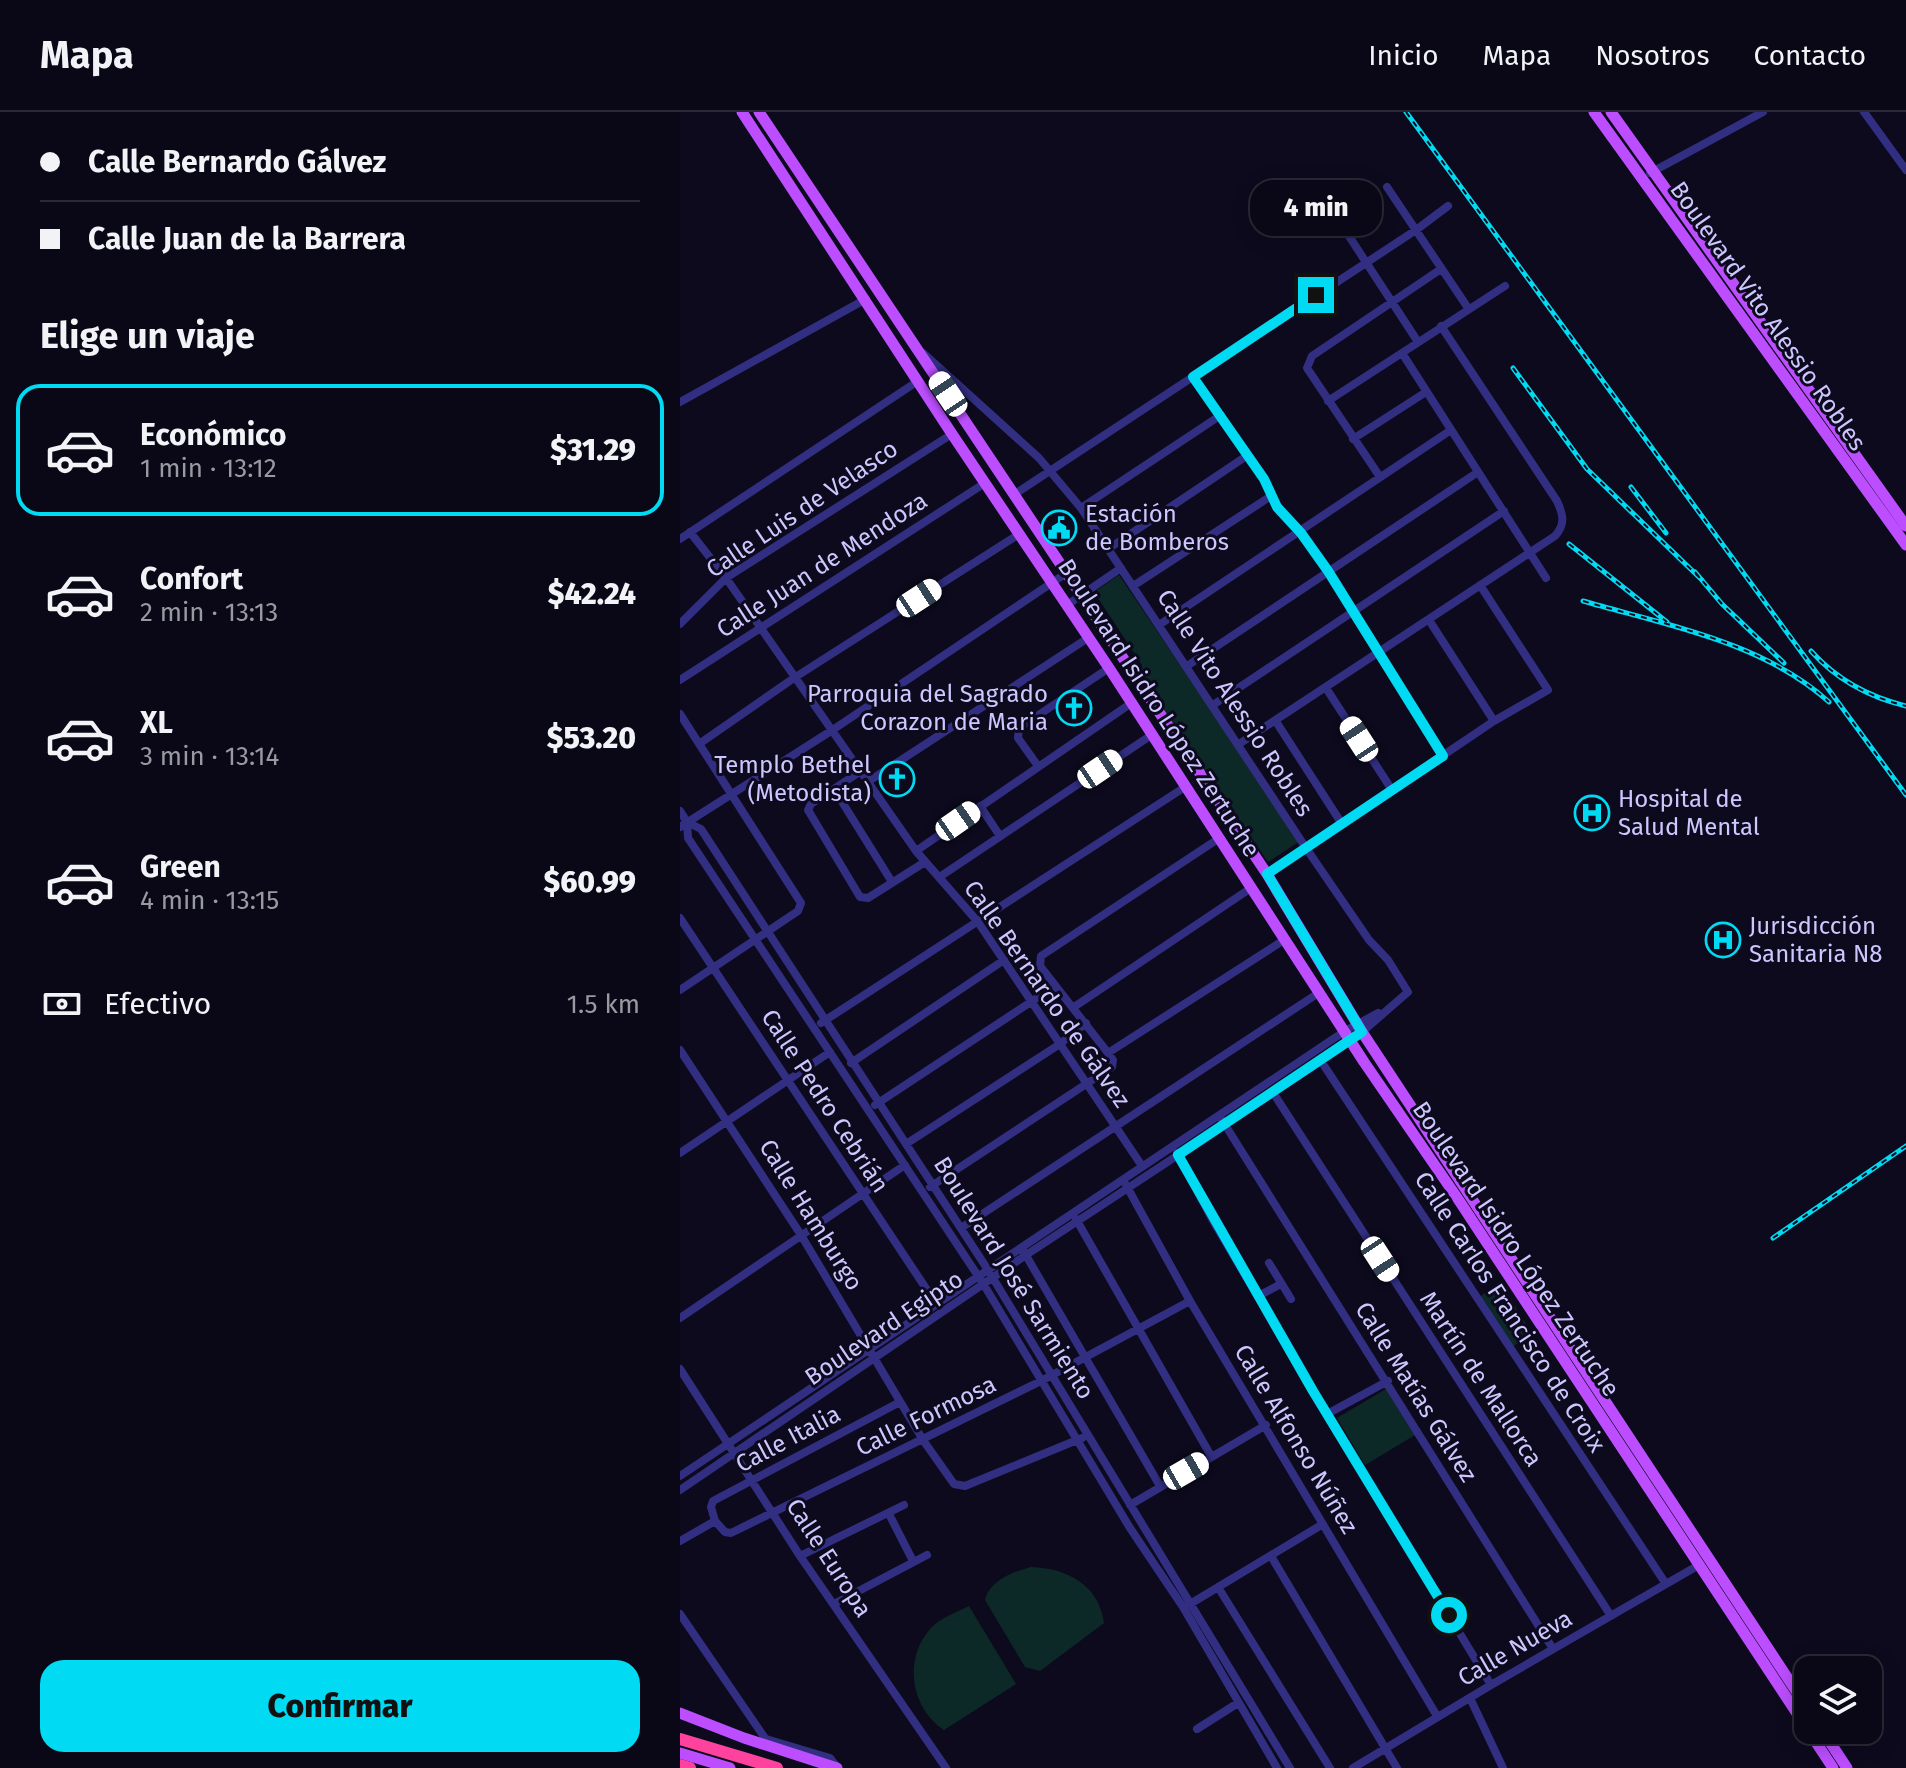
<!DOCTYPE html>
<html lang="es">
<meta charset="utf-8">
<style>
:root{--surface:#0a0816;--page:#13111f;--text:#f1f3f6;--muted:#999aa1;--line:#2a2935;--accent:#00daf2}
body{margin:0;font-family:"Fira Sans",sans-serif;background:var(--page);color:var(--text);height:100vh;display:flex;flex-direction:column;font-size:30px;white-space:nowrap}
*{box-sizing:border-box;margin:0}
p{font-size:26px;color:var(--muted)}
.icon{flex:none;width:44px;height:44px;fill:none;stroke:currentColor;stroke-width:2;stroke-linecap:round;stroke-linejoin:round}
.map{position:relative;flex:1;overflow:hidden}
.panel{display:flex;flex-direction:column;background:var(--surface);width:680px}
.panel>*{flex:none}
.hud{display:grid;align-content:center;height:176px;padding:0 40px;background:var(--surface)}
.fabs{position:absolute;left:1114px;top:1544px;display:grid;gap:16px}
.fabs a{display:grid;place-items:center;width:88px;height:88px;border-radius:16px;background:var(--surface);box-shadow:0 4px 20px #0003,0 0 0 2px var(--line);font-size:40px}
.end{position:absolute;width:36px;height:36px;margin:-18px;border:10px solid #00daf2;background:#111;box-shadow:0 0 0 4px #111}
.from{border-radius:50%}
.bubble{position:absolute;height:56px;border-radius:24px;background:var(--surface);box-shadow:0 4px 20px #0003,0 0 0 2px var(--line);font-size:26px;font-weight:800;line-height:56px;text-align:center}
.car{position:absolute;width:24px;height:48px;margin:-24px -12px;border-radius:10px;box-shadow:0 0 6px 2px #0007;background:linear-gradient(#fff 24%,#345 0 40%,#fff 0 76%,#345 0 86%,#fff 0)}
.hud b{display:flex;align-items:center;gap:28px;height:76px;font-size:30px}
.hud b+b{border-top:2px solid var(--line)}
.hud i{width:20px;height:20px;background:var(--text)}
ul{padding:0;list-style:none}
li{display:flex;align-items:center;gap:24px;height:132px;margin:0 16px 12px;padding:0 24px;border:4px solid transparent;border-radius:24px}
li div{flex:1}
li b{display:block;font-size:30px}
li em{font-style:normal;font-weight:800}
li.current{border-color:var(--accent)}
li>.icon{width:72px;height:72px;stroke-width:1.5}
h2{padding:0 40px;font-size:36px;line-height:96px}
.pay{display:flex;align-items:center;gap:20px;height:88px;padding:0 40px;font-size:30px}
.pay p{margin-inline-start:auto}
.action{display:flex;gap:16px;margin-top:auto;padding:16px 40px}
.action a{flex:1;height:92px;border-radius:24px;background:var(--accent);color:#111;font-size:32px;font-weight:800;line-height:92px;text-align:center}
header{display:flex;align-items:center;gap:48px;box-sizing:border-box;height:112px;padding:0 40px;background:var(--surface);border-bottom:2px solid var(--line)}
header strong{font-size:38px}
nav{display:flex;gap:44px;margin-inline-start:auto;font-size:28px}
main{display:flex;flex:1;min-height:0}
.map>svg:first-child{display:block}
.green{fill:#0c2927}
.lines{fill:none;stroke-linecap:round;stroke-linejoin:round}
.minor{stroke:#322f82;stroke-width:8}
.major{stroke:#bc4eff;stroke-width:11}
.highway{stroke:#ff429d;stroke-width:12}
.rail-casing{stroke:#00daf2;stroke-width:5}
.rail{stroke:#0d0a1e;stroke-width:2;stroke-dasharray:6;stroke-linecap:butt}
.route{stroke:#00daf2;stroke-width:10}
.labels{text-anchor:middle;stroke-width:6;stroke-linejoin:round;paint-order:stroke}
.street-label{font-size:24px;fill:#cdc7ff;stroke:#0d0a1e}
.poi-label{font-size:24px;fill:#cdc7ff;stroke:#0d0a1e;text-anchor:start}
</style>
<header>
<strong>Mapa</strong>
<nav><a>Inicio</a><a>Mapa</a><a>Nosotros</a><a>Contacto</a></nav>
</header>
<main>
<section class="panel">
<div class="hud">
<b><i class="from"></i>Calle Bernardo Gálvez</b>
<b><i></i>Calle Juan de la Barrera</b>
</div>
<h2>Elige un viaje</h2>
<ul>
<li class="current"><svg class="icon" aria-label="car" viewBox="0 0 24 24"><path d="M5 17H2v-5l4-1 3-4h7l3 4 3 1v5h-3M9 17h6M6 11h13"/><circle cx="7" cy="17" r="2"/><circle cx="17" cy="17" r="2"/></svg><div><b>Económico</b><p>1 min · 13:12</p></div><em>$31.29</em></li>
<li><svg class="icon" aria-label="car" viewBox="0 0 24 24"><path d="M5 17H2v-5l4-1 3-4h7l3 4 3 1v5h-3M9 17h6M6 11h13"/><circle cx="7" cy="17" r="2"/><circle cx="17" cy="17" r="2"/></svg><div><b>Confort</b><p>2 min · 13:13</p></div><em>$42.24</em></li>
<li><svg class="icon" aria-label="car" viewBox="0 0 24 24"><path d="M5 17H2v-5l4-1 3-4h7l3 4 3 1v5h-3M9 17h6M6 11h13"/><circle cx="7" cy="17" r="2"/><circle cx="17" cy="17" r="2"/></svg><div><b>XL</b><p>3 min · 13:14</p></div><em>$53.20</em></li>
<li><svg class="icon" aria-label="car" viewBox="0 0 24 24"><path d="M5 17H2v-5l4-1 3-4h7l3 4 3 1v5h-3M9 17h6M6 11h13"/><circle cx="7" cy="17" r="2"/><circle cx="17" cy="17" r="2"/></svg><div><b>Green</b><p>4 min · 13:15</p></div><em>$60.99</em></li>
</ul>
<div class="pay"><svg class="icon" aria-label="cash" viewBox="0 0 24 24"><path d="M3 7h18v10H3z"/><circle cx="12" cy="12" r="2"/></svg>Efectivo<p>1.5 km</p></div>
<div class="action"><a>Confirmar</a></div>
</section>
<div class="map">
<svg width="1226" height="1656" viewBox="0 0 1226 1656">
<rect width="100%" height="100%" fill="#0d0a1e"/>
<path class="green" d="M 439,463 L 620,729 L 588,750 L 462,565 L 462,553 L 414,480 Z
M 821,1171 L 852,1222 L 832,1235 L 800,1184 Z
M 706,1277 L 735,1323 L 685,1353 L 657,1306 Z
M 351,1455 C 387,1456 419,1473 424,1511 L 360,1559 L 345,1555 L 305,1488 C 310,1468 333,1460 351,1455 Z
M 289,1494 L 336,1572 L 264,1618 C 231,1596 223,1548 250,1517 C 260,1506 275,1501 289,1494 Z"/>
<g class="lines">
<path class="minor" d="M 1184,0 L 1226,58
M 970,61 L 1083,0
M 707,75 L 788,196
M 652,98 L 738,230
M 722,241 L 866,466
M 513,265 L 584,367 L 597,395 L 621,421 L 648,459 L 763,644
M 648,289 L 825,174
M 0,290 L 186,187
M 673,327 L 746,280
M 700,365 L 627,256 L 632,244 L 761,157
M 335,382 L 736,118 L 768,94
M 401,396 L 541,303
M 10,420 L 46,466 L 236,739 L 298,810 L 462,1054
M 0,427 L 238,269
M 428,437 L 568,343
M 453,474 L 591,384
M 387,493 L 441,456
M 749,508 L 814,609
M 0,512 L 46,466 L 272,322
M 479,513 L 771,318
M 507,554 L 798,360
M 0,568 L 305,371
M 646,576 L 712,678
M 533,593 L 824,399
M 0,602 L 121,791 L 118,799 L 0,878
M 595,608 L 662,712
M 19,632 L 114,566 L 339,422
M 559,632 L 875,424 C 886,412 883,402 877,389 L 761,214
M 358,654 L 338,626 L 339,616 L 429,556
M 181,659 L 131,692 L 128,698 L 180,785 L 188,786 L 245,750
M 189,669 L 408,526
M 154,677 L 212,770
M 300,694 L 320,724
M 0,699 L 7,710 L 21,717 L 308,1158 L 610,1656
M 7,710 L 8,726 L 304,1173 L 450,1416 L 503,1495 L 597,1656
M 0,715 L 151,619 L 388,460
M 236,739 L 450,592
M 587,762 L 814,609 L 868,578 L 800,473
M 261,764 L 470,624
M 0,806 L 257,1193
M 394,895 L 571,776
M 141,911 L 505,675
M 0,938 L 121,1123 L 243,1328 L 274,1372 L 285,1374 L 402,1326
M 428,941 L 604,828
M 641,949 L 986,1472
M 171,951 L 324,848
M 592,979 L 931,1504
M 195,993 L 375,874
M 542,1008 L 873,1537
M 226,1032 L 380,932 L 406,911
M 0,1041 L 150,940
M 497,1041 L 532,1107 L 647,1302 L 811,1573
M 446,1073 L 510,1189 L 757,1604
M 250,1075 L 432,955 L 433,948 L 428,941 L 360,854 L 361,844 L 538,727
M 396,1107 L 531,1344
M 281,1116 L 640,880
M 344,1140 L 480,1374
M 589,1151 L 611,1187
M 578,1184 L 601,1172
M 0,1206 L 225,1053
M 0,1257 L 120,1444 L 266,1656
M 220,1290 L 33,1389 L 31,1395 L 35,1409 L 45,1420 L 51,1421 L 361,1269 L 510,1189
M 647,1302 L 708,1269
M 0,1364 L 665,919 L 698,901
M 0,1378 L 346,1143 L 641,949 L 682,920 L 728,880 L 708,848 L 689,828 L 626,736 L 401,396 L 359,346 L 243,241
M 450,1393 L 586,1313
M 209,1402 L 233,1449
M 0,1429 L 35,1409
M 120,1444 L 224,1393
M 591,1444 L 717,1656
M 538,1475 L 650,1656
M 154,1492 L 247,1443
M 510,1492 L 643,1412
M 0,1502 L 91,1635
M 790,1586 L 823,1656
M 517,1617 L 558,1591
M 86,1627 L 150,1646 L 157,1655
M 673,1656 L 811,1573 L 1019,1453"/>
<path class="major" d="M 62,0 L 272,322 L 429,556 L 684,950 L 778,1087 L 1153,1656
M 79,0 L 587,762 L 682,920 L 1128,1597
M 914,0 L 1226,433
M 931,0 L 1226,414
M 0,1601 L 64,1626 L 157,1656
M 1142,1618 L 1167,1656
M 0,1641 L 50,1656"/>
<path class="highway" d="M 0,1627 L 97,1656
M 0,1653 L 10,1656"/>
<g class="rail-casing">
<path id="rail" d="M 726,0 L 1226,683
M 833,256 L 907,357 L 1022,468
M 951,375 L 986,421
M 889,432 L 987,510
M 1015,460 L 1042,492 L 1104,551
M 903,489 C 986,513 1083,530 1149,590
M 1131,539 C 1156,567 1189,585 1226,594
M 1093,1126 L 1226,1034"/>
</g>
<use href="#rail" class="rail"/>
</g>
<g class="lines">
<path class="route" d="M 636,183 L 513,265 L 584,367 L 597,395 L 621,421 L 648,459 L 763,644 L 587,762 L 682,920 L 498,1043 L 633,1279 L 769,1503"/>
</g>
<defs>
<g id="civic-ring" transform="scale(1.8)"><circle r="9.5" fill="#0d0a1e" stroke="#00daf2" stroke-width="1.5"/><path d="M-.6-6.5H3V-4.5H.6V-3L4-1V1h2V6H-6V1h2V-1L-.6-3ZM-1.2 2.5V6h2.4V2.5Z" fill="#00daf2"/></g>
<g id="church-ring" transform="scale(1.8)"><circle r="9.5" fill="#0d0a1e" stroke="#00daf2" stroke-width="1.5"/><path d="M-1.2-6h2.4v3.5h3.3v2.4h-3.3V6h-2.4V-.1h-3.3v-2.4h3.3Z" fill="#00daf2"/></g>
<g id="hospital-ring" transform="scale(1.8)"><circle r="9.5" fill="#0d0a1e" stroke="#00daf2" stroke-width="1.5"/><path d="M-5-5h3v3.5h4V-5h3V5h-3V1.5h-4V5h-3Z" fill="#00daf2"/></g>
</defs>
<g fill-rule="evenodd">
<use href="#civic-ring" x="379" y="416"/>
<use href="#church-ring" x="394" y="596"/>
<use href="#church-ring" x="217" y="667"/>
<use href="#hospital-ring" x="912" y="701"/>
<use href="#hospital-ring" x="1043" y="828"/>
</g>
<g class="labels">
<g class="street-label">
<text transform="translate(1088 204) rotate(55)" y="8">Boulevard Vito Alessio Robles</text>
<text transform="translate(122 397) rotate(-34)" y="8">Calle Luis de Velasco</text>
<text transform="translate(142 453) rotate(-33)" y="8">Calle Juan de Mendoza</text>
<text transform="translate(555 591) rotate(57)" y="8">Calle Vito Alessio Robles</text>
<text transform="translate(479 596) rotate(57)" y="8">Boulevard Isidro López Zertuche</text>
<text transform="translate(367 882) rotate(55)" y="8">Calle Bernardo de Gálvez</text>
<text transform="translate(145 989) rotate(57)" y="8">Calle Pedro Cebrián</text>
<text transform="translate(131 1103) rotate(58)" y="8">Calle Hamburgo</text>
<text transform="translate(836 1137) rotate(56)" y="8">Boulevard Isidro López Zertuche</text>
<text transform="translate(334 1166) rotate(58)" y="8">Boulevard José Sarmiento</text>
<text transform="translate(830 1200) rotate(57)" y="8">Calle Carlos Francisco de Croix</text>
<text transform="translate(204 1216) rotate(-34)" y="8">Boulevard Egipto</text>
<text transform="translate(801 1267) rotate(57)" y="8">Martín de Mallorca</text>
<text transform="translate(736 1280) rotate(58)" y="8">Calle Matías Gálvez</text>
<text transform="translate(246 1304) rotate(-26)" y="8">Calle Formosa</text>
<text transform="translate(108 1327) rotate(-28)" y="8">Calle Italia</text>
<text transform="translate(616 1327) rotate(59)" y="8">Calle Alfonso Núñez</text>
<text transform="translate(149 1446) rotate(57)" y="8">Calle Europa</text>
<text transform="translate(835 1536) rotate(-30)" y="8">Calle Nueva</text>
</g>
<g class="poi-label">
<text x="405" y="410">Estación<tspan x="405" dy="28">de Bomberos</tspan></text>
<text x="368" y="590" text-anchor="end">Parroquia del Sagrado<tspan x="368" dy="28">Corazon de Maria</tspan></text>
<text x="191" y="661" text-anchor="end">Templo Bethel<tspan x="191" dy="28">(Metodista)</tspan></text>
<text x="938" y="695">Hospital de<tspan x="938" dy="28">Salud Mental</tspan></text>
<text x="1069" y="822">Jurisdicción<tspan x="1069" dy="28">Sanitaria N8</tspan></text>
</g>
</g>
</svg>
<div class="fabs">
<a><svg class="icon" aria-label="layers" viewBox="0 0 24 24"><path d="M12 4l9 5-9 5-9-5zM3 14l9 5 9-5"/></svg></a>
</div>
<i class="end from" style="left:769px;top:1503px"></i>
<i class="end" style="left:636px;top:183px"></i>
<div class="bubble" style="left:570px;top:68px;width:132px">4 min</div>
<i class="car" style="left:268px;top:282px;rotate:326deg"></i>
<i class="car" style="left:239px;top:486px;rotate:57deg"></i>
<i class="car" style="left:679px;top:627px;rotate:327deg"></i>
<i class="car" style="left:420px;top:657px;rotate:56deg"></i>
<i class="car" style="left:278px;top:709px;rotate:55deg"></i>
<i class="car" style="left:700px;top:1147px;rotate:147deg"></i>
<i class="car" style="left:506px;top:1359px;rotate:60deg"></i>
</div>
</main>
